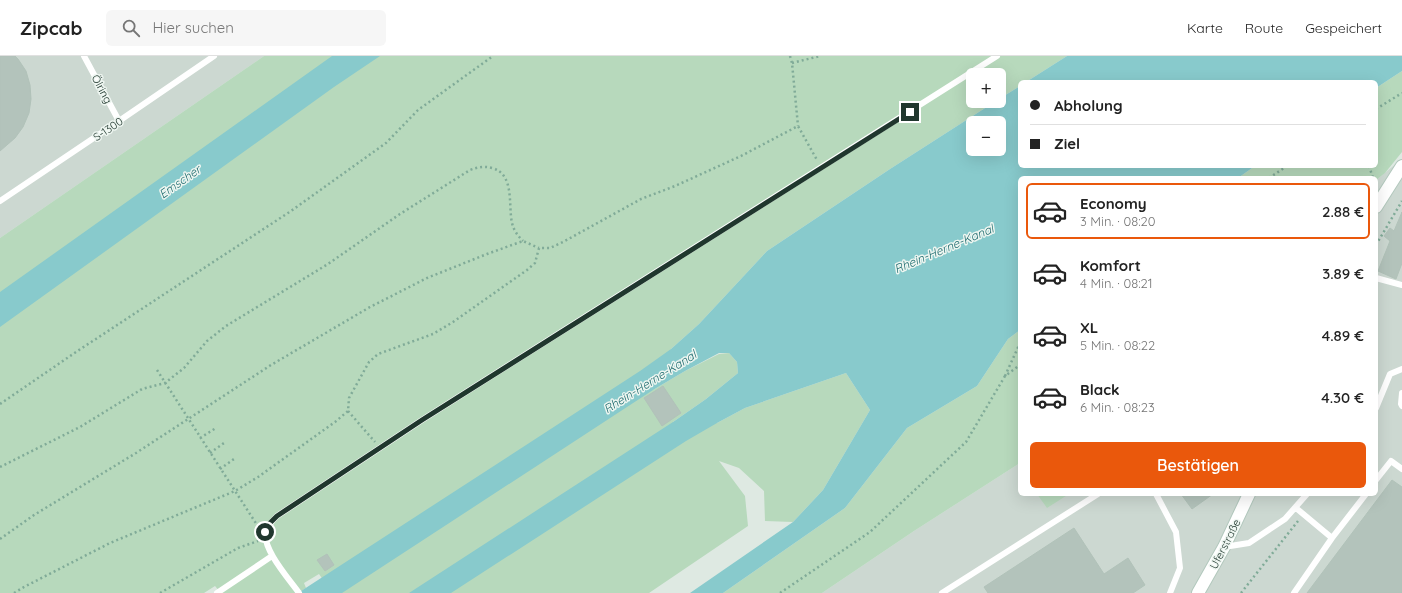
<!DOCTYPE html>
<html lang="de">
<meta charset="utf-8">
<style>
:root{--surface:#fff;--page:#f6f6f6;--text:#222;--muted:#767676;--line:#e0e0e0;--accent:#ea580c}
body{margin:0;font-family:Quicksand,sans-serif;background:var(--page);color:var(--text);height:100vh;display:flex;flex-direction:column;font-size:15px;white-space:nowrap}
*{box-sizing:border-box;margin:0}
p{font-size:13px;color:var(--muted)}
.icon{flex:none;width:22px;height:22px;fill:none;stroke:currentColor;stroke-width:2;stroke-linecap:round;stroke-linejoin:round}
.map{position:relative;flex:1;overflow:hidden}
.sheet{position:absolute;left:1018px;top:120px;width:360px;height:320px;display:flex;flex-direction:column;background:var(--surface);border-radius:6px;box-shadow:0 4px 16px #0002}
.sheet>*{flex:none}
.top-card{position:absolute;left:1018px;top:24px;width:360px;height:88px;border-radius:6px;box-shadow:0 4px 16px #0002;display:grid;align-content:center;height:88px;padding:0 12px;background:var(--surface)}
.controls{position:absolute;left:966px;top:12px;display:grid;gap:8px}
.controls a{display:grid;place-items:center;width:40px;height:40px;border-radius:6px;background:var(--surface);box-shadow:0 4px 16px #0002;font-size:20px}
.end{position:absolute;width:18px;height:18px;margin:-9px;border:5px solid #20372e;background:#fff;box-shadow:0 0 0 2px #fff}
.from{border-radius:50%}
.top-card b{display:flex;align-items:center;gap:14px;height:38px;font-size:15px}
.top-card b+b{border-top:1px solid var(--line)}
.top-card i{width:10px;height:10px;background:var(--text)}
ul{padding:7px 0 0;list-style:none}
li{display:flex;align-items:center;gap:12px;height:56px;margin:0 8px 6px;padding:0 4px;border:2px solid transparent;border-radius:6px}
li div{flex:1}
li b{display:block;font-size:15px}
li em{font-style:normal;font-weight:600}
li.on{border-color:var(--accent)}
li>.icon{width:36px;height:36px;stroke-width:1.5}
.primary-button{display:flex;gap:8px;margin-top:auto;padding:8px 12px}
.primary-button a{flex:1;height:46px;border-radius:6px;background:var(--accent);color:#fff;font-size:16px;font-weight:600;line-height:46px;text-align:center}
header{display:flex;align-items:center;gap:24px;box-sizing:border-box;height:56px;padding:0 20px;background:var(--surface);border-bottom:1px solid var(--line)}
header strong{font-size:19px}
nav{display:flex;gap:22px;margin-inline-start:auto;font-size:14px}
.search{width:280px;height:36px;background:var(--page);display:flex;align-items:center;gap:10px;box-sizing:border-box;padding:0 14px;border-radius:6px;color:var(--muted);font-size:15px}
.map>svg:first-child{display:block}
.built{fill:#ccd8d1}
.green{fill:#b7d9bc}
.water{fill:#88cacc;fill-rule:evenodd}
.building{fill:#b3c3bb;stroke:#b1c2b9}
.lines{fill:none;stroke-linecap:round;stroke-linejoin:round}
.secondary-casing{stroke:#b2c8bd;stroke-width:14}
.path{stroke:#80ab98;stroke-width:2.5;stroke-dasharray:2 3;stroke-linecap:butt}
.lane{stroke:#fff;stroke-width:6}
.secondary{stroke:#fff;stroke-width:12}
.route{stroke:#20372e;stroke-width:5}
.labels{text-anchor:middle;stroke-width:3;stroke-linejoin:round;paint-order:stroke}
.street-label{font-size:11px;fill:#20372e;stroke:#eef6f1}
.water-label{font-size:12px;font-style:italic;fill:#1e6c6f;stroke:#eef6f1}
</style>
<header>
<strong>Zipcab</strong>
<div class="search"><svg class="icon" aria-label="search" viewBox="0 0 24 24"><circle cx="10" cy="10" r="6"/><path d="M15 15l6 6"/></svg>Hier suchen</div>
<nav><a>Karte</a><a>Route</a><a>Gespeichert</a></nav>
</header>
<div class="map">
<svg width="1402" height="537" viewBox="0 0 1402 537">
<rect width="100%" height="100%" fill="#dee9e2"/>
<path class="built" d="M 0,0 L 264,0 L 0,182 Z
M 1402,103 L 1402,537 L 822,537 L 914,475 L 1020,407 L 1020,438 L 1376,438 L 1376,124 Z"/>
<path class="green" d="M 264,0 L 1067,0 L 1026,26 L 1020,26 L 1020,30 L 999,43 L 999,19 L 973,19 L 973,45 L 996,45 L 890,113 L 767,195 L 699,268 L 671,293 L 653,334 L 685,315 L 719,298 L 729,297 L 737,306 L 738,317 L 706,343 L 673,366 L 717,367 L 745,352 L 846,317 L 870,354 L 823,434 L 793,466 L 765,465 L 764,435 L 739,412 L 719,405 L 745,440 L 748,470 L 649,537 L 332,537 L 319,518 L 304,527 L 306,532 L 298,537 L 221,537 L 215,530 L 204,537 L 0,537 L 0,182 Z
M 1402,15 L 1402,96 L 1385,117 L 1376,124 L 1376,122 L 1238,122 L 1255,110 L 1376,110 L 1376,32 Z
M 1020,274 L 1020,407 L 914,475 L 822,537 L 723,537 L 845,452 L 907,372 L 977,330 L 1008,283 Z
M 1037,438 L 1069,438 L 1047,452 Z"/>
<path class="water" d="M 332,0 L 380,0 L 334,31 L 0,271 L 0,236 Z
M 1067,0 L 1402,0 L 1402,15 L 1376,32 L 1376,26 L 1026,26 Z
M 1020,30 L 1020,110 L 1255,110 L 1238,122 L 1020,122 L 1020,274 L 1008,283 L 977,330 L 907,372 L 845,452 L 723,537 L 690,537 L 793,466 L 823,434 L 870,354 L 846,317 L 745,352 L 717,367 L 686,385 L 451,537 L 409,537 L 673,366 L 706,343 L 738,317 L 737,306 L 729,297 L 719,297 L 685,315 L 653,334 L 342,537 L 298,537 L 640,315 L 671,293 L 699,268 L 767,195 L 890,113 L 996,45 L 999,45 L 999,43 ZM 973,67 L 999,67 L 999,93 L 973,93 Z"/>
<path class="building" d="M 0,0 L 15,0 L 18,3 L 26,15 L 30,29 L 31,43 L 29,57 L 23,71 L 15,82 L 0,95 Z
M 1402,156 L 1402,207 L 1396,223 L 1378,215 L 1390,185 L 1384,180 L 1390,172 L 1394,175 Z
M 663,330 L 681,357 L 662,370 L 644,342 Z
M 1392,424 L 1402,431 L 1402,537 L 1307,537 Z
M 1181,438 L 1213,438 L 1192,453 Z
M 1074,472 L 1104,518 L 1128,502 L 1145,529 L 1133,537 L 988,537 L 984,531 Z
M 327,498 L 334,509 L 325,515 L 317,504 Z"/>
<g class="lines">
<g class="secondary-casing">
<path id="secondary" d="M 1376,151 L 1402,110
M 1198,537 L 1224,491 L 1249,438"/>
</g>
<path class="path" d="M 790,0 L 792,7 L 798,70
M 792,7 L 820,0
M 1376,53 L 1402,37
M 1369,110 L 1373,122
M 1269,122 L 1287,110
M 1376,189 L 1402,145
M 157,314 L 259,472
M 1005,320 L 1020,287
M 0,348 L 76,296 L 291,155 L 386,87 L 418,54 L 493,0
M 348,355 L 375,386
M 200,382 L 216,372
M 210,397 L 224,387
M 0,411 L 80,371 L 142,333 L 165,327 L 184,312 L 207,285 L 226,270 L 328,208 L 400,158 L 470,114 C 478,111 484,110 492,112 C 515,118 508,149 512,167 C 514,175 518,180 523,185
M 220,413 L 234,403
M 0,483 L 34,459 L 136,397 L 271,309 L 370,251 L 427,222 L 487,198 L 523,185 L 539,192
M 14,537 L 24,531 L 110,487 L 235,435 L 258,421 L 335,366 L 348,355 L 349,342 L 369,306 L 378,298 L 433,278 L 453,266 L 527,214 L 535,207 L 539,192 L 550,192 L 563,186 L 641,143 L 675,130 L 741,100 L 798,70 L 817,104
M 160,537 L 238,492 L 258,485
M 780,537 L 870,476 L 966,386 L 1005,320 L 1020,309
M 1241,537 L 1298,465"/>
<path class="lane" d="M 84,0 L 119,65
M 0,145 L 119,65 L 214,0
M 1376,222 L 1402,229
M 1402,337 L 1401,348 L 1402,350
M 1376,352 L 1390,318 L 1402,313
M 1376,424 L 1391,405 L 1402,413
M 1156,438 L 1176,476 L 1180,512 L 1170,537
M 1296,452 L 1332,482 L 1366,438
M 1224,491 L 1249,487 L 1285,463 L 1307,438
M 217,537 L 272,500
M 299,537 C 290,524 261,492 266,475 C 268,469 272,465 277,460 L 422,364 L 997,0
M 942,537 L 1098,438
M 1294,537 L 1332,482"/>
<use href="#secondary" class="secondary"/>
</g>
<g class="lines">
<path class="route" d="M 265,476 L 270,467 L 277,460 L 422,364 L 910,56"/>
</g>
<g class="labels">
<g class="street-label">
<text transform="translate(102 33) rotate(62)" y="4">Ölring</text>
<text transform="translate(108 73) rotate(-34)" y="4">S-1300</text>
<text transform="translate(1225 488) rotate(-63)" y="4">Uferstraße</text>
</g>
<g class="water-label">
<text transform="translate(180 126) rotate(-35)" y="4">Emscher</text>
<text transform="translate(944 193) rotate(-23)" y="4">Rhein-Herne-Kanal</text>
<text transform="translate(650 326) rotate(-32)" y="4">Rhein-Herne-Kanal</text>
</g>
</g>
</svg>
<div class="controls">
<a>+</a>
<a>−</a>
</div>
<i class="end from" style="left:265px;top:476px"></i>
<i class="end" style="left:910px;top:56px"></i>
<div class="top-card">
<b><i class="from"></i>Abholung</b>
<b><i></i>Ziel</b>
</div>
<section class="sheet">
<ul>
<li class="on"><svg class="icon" aria-label="car" viewBox="0 0 24 24"><path d="M5 17H2v-5l4-1 3-4h7l3 4 3 1v5h-3M9 17h6M6 11h13"/><circle cx="7" cy="17" r="2"/><circle cx="17" cy="17" r="2"/></svg><div><b>Economy</b><p>3 Min. · 08:20</p></div><em>2.88 €</em></li>
<li><svg class="icon" aria-label="car" viewBox="0 0 24 24"><path d="M5 17H2v-5l4-1 3-4h7l3 4 3 1v5h-3M9 17h6M6 11h13"/><circle cx="7" cy="17" r="2"/><circle cx="17" cy="17" r="2"/></svg><div><b>Komfort</b><p>4 Min. · 08:21</p></div><em>3.89 €</em></li>
<li><svg class="icon" aria-label="car" viewBox="0 0 24 24"><path d="M5 17H2v-5l4-1 3-4h7l3 4 3 1v5h-3M9 17h6M6 11h13"/><circle cx="7" cy="17" r="2"/><circle cx="17" cy="17" r="2"/></svg><div><b>XL</b><p>5 Min. · 08:22</p></div><em>4.89 €</em></li>
<li><svg class="icon" aria-label="car" viewBox="0 0 24 24"><path d="M5 17H2v-5l4-1 3-4h7l3 4 3 1v5h-3M9 17h6M6 11h13"/><circle cx="7" cy="17" r="2"/><circle cx="17" cy="17" r="2"/></svg><div><b>Black</b><p>6 Min. · 08:23</p></div><em>4.30 €</em></li>
</ul>
<div class="primary-button"><a>Bestätigen</a></div>
</section>
</div>
